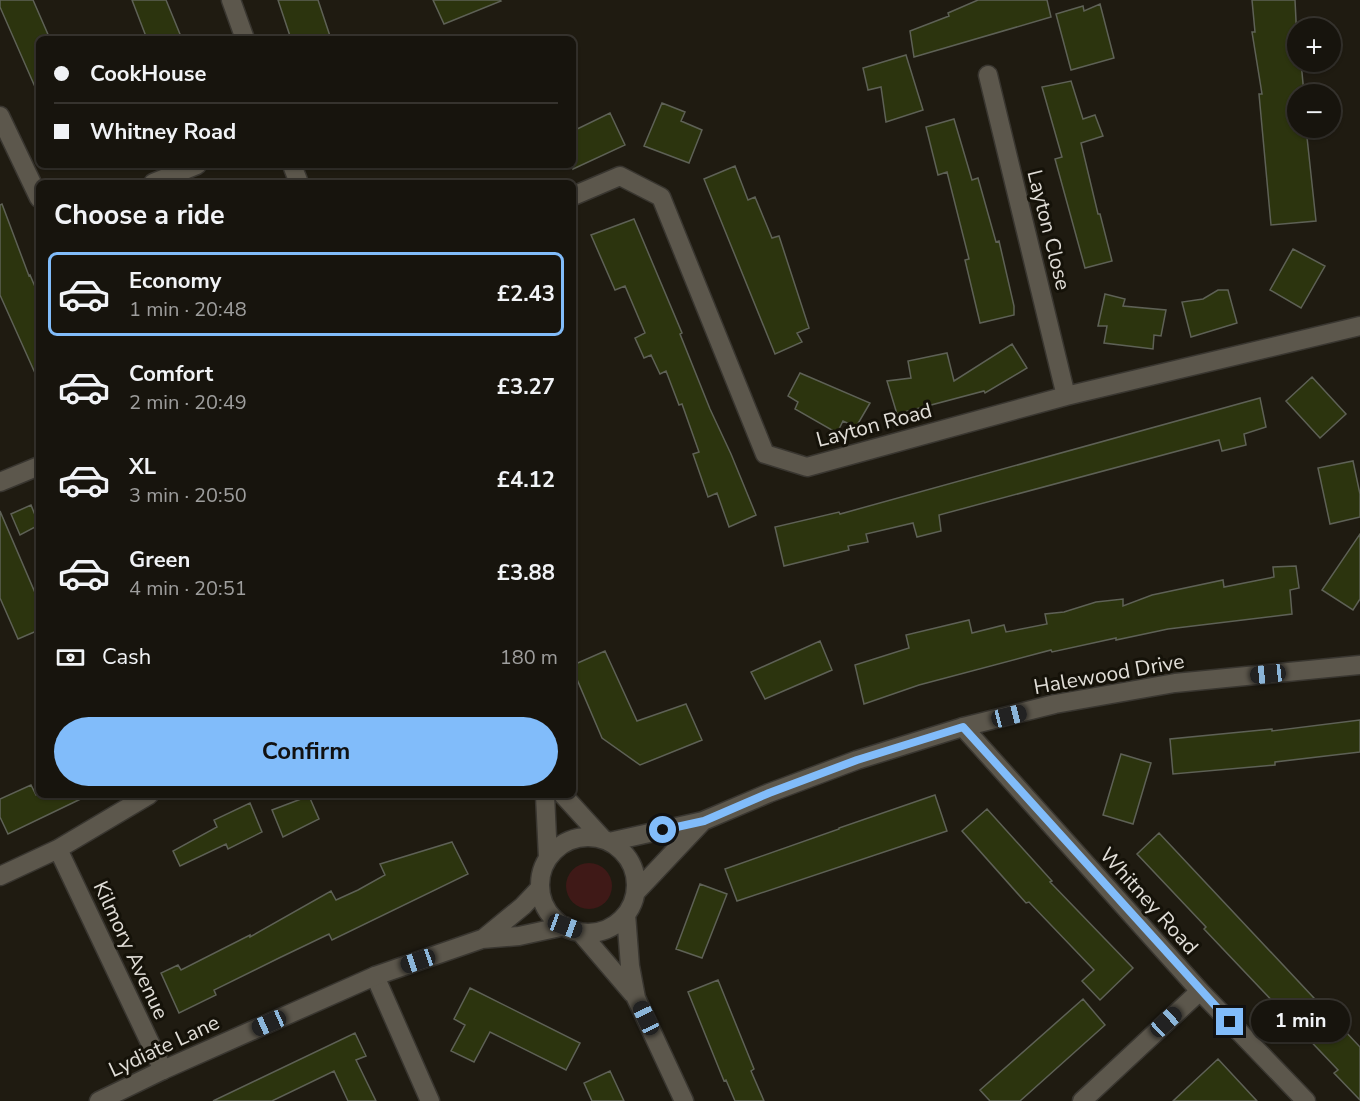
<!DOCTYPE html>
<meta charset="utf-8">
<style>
:root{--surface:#17140d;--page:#201d16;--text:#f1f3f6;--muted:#9e9e9d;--line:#36332e;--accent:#81bcfa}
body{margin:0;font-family:"Nunito Sans",sans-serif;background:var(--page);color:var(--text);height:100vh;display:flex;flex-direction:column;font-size:22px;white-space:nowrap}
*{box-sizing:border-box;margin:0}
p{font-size:20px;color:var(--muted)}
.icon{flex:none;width:33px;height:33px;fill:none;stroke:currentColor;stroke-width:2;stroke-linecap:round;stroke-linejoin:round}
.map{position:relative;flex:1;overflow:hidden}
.panel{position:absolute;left:36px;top:180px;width:540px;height:618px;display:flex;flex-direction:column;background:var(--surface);border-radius:9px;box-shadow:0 2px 4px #0004,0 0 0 2px var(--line)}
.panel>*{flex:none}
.guide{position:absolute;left:36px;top:36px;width:540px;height:132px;border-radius:9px;box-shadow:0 2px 4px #0004,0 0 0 2px var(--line);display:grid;align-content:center;height:132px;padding:0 18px;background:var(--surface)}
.tools{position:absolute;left:1287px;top:18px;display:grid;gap:12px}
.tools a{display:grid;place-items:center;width:54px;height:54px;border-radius:50%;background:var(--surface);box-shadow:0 2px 4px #0004,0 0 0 2px var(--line);font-size:30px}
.end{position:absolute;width:27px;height:27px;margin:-14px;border:8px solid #81bcfa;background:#111;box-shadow:0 0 0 3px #111}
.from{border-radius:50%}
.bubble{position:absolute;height:42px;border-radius:21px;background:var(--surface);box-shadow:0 2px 4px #0004,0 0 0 2px var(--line);font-size:20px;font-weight:700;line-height:42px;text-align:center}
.car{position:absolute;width:18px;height:36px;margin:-18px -9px;border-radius:8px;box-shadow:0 0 4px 2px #0007;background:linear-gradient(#222 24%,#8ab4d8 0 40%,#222 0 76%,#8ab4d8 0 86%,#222 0)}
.guide b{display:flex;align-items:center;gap:21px;height:57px;font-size:22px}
.guide b+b{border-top:2px solid var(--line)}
.guide i{width:15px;height:15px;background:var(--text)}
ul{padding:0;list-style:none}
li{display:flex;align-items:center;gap:18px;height:84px;margin:0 12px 9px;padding:0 6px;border:3px solid transparent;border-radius:9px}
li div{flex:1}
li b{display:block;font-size:22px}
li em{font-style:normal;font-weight:700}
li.on{border-color:var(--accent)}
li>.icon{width:54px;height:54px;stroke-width:1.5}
h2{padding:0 18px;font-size:27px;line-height:72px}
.pay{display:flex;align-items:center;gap:15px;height:66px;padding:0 18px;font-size:22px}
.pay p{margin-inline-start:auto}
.cta{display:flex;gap:12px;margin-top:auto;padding:12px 18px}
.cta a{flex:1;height:69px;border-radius:36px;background:var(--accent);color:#111;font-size:24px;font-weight:700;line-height:69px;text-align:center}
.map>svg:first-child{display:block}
.green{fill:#3f1917}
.building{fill:#2c340e;stroke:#5e6156;stroke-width:1.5}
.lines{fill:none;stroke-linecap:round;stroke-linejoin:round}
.street-casing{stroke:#393630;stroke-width:21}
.secondary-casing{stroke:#393630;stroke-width:21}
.street{stroke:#5c574c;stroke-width:18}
.secondary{stroke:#5c574c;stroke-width:18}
.route{stroke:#81bcfa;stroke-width:8}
.labels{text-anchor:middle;stroke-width:6;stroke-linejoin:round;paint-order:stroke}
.street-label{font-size:21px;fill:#e1ded8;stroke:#151209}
</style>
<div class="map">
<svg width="1360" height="1101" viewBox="0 0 1360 1101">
<rect width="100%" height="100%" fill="#1f1b11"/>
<path class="green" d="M566 886a23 23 0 1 1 46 0a23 23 0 1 1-46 0Z"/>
<path class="building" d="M 0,0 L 33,0 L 50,39 L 39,39 L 39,96 L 0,7 Z
M 132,0 L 166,0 L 182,39 L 147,39 Z
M 278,0 L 318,0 L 331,39 L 291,39 Z
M 433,0 L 500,0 L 501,1 L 444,24 Z
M 978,0 L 1047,0 L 1051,17 L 914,57 L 910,31 L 949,16 L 948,13 Z
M 1252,0 L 1295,0 L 1298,62 L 1301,62 L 1304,94 L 1298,94 L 1298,128 L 1306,128 L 1316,221 L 1271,225 L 1259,94 L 1262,94 L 1252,32 L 1255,32 Z
M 1100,4 L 1114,58 L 1071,70 L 1056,14 L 1083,6 L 1084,11 Z
M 906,55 L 923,110 L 886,122 L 881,87 L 868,90 L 863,68 Z
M 1071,81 L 1083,119 L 1095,115 L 1103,136 L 1081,143 L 1098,214 L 1100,214 L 1112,261 L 1085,268 L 1055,159 L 1062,157 L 1042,87 Z
M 662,103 L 685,112 L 681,121 L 702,130 L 689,163 L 644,146 Z
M 610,113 L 625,145 L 573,169 L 573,131 Z
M 954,119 L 972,180 L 978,178 L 996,242 L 999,241 L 1014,306 L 1014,315 L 980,323 L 965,260 L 969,259 L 947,172 L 938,175 L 926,127 Z
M 735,166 L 748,200 L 755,197 L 772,238 L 779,236 L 809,328 L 797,333 L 802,342 L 775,354 L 704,179 Z
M 2,204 L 29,276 L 30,275 L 39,296 L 39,382 L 0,295 L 0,205 Z
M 634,219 L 682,333 L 680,334 L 710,409 L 731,454 L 756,515 L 729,527 L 717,493 L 708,497 L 693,454 L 699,452 L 682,404 L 679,405 L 666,371 L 660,374 L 651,355 L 644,358 L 635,338 L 645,333 L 625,286 L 615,290 L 591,235 Z
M 1293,249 L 1325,266 L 1301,308 L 1270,290 Z
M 1218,290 L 1228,290 L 1237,323 L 1191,337 L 1182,302 L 1203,299 Z
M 1105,294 L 1125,299 L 1123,306 L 1166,310 L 1161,336 L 1154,335 L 1153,349 L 1104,343 L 1107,326 L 1098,326 Z
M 1012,344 L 1027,368 L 985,393 L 984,391 L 897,414 L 887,381 L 911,378 L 908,361 L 947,353 L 954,381 Z
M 800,373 L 870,403 L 856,427 L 843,421 L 837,433 L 795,409 L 798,402 L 788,396 Z
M 1312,377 L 1346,414 L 1320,438 L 1286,401 Z
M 1260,398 L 1266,427 L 1244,434 L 1246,445 L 1222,451 L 1219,440 L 939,515 L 941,531 L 917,537 L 913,523 L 866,534 L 868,542 L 848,546 L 849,550 L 784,566 L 775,527 L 839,512 L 840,514 Z
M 1353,461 L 1360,494 L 1360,517 L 1330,524 L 1318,468 Z
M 31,505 L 39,525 L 20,535 L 11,514 Z
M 0,511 L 39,602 L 39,630 L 18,639 L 0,598 Z
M 1360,534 L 1360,599 L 1353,610 L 1322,590 Z
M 1296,566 L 1299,588 L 1290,590 L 1292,614 L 1168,629 L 1116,640 L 1116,638 L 1052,652 L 1051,650 L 919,685 L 864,704 L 855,665 L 909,648 L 906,635 L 969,620 L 972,633 L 1004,625 L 1006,632 L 1047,624 L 1045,614 L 1064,612 L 1096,602 L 1123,599 L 1123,606 L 1152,595 L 1223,580 L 1224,587 L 1274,577 L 1273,567 Z
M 820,641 L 832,670 L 765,699 L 751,672 Z
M 605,651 L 637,721 L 686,704 L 702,740 L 640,765 L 602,738 L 573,670 L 573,665 Z
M 1360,720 L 1360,752 L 1275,762 L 1275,765 L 1173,774 L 1170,739 L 1272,729 L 1272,731 Z
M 1121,754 L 1151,763 L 1133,824 L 1103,815 Z
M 31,785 L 36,795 L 89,795 L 8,834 L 0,817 L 0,799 Z
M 935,795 L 947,831 L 737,901 L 725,869 L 839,829 L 839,828 Z
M 309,796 L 319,819 L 283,837 L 272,810 Z
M 250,803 L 262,832 L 228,849 L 226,844 L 180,866 L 173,851 L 217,827 L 214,820 Z
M 987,809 L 1052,881 L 1050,882 L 1133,968 L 1100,1000 L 1082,981 L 1094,970 L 1029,902 L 1026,903 L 962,831 Z
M 1159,833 L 1360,1047 L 1360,1100 L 1334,1073 L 1338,1070 L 1204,929 L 1206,927 L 1137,854 Z
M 452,842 L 468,874 L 332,940 L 329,934 L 279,958 L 214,990 L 216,995 L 179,1013 L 161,973 L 178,965 L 181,970 L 250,935 L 250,937 L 331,891 L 336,900 L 358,890 L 385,875 L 380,864 Z
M 700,884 L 727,894 L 702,958 L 676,949 Z
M 718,980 L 754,1069 L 751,1071 L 764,1101 L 735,1101 L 726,1080 L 724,1081 L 688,992 Z
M 470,988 L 580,1043 L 566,1070 L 490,1032 L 474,1062 L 451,1051 L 465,1025 L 454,1019 Z
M 1083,999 L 1105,1025 L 1020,1101 L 990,1101 L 980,1090 Z
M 355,1033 L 366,1056 L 356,1060 L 376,1101 L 348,1101 L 334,1071 L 272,1101 L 213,1101 Z
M 1218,1059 L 1257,1101 L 1173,1101 Z
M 610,1071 L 624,1101 L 592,1101 L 584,1083 Z"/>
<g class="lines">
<g class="street-casing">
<path id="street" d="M 988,75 L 1066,396
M 0,116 L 39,198
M 153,183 L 197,165
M 573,196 L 620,176 L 661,197 L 765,454 L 807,467 L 1066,396 L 1360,326
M 0,482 L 39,466
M 963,727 L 1200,991 L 1306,1101
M 58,849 L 163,1070
M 0,876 L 58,849 L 149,795
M 375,976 L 430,1101
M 1082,1101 L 1200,991"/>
</g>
<g class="secondary-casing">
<path id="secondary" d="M 231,0 L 245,39
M 292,165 L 299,183
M 545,795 L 548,858
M 563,795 L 604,840
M540 885a48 48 0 1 1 96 0a48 48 0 1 1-96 0Z
M 609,842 L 703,821 L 769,793 L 857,760 L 963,727 L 1055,704 L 1175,683 L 1360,665
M 636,892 L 703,821
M 626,914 L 630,966 L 636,998 L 684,1101
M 580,932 L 633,994
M 484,938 L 523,906 L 540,888
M 99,1101 L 163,1070 L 375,976 L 482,939 L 519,936 L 565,926"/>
</g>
<use href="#street" class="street"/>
<use href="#secondary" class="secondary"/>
</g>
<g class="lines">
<path class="route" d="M 663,830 L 704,821 L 769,793 L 857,760 L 963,727 L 1230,1022"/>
</g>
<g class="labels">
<g class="street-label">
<text transform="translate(1049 230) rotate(76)" y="7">Layton Close</text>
<text transform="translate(874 425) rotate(-15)" y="7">Layton Road</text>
<text transform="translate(1109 674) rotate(-10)" y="7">Halewood Drive</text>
<text transform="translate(1149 901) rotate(48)" y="7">Whitney Road</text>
<text transform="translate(131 950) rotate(65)" y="7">Kilmory Avenue</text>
<text transform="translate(164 1046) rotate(-25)" y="7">Lydiate Lane</text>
</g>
</g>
</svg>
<div class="tools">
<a>+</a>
<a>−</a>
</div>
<i class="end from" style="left:663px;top:830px"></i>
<i class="end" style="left:1230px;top:1022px"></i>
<div class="bubble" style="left:1251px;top:1000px;width:99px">1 min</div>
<i class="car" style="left:1268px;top:674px;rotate:264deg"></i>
<i class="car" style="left:1009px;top:716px;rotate:76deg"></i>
<i class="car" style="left:565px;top:926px;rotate:110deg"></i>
<i class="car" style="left:418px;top:961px;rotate:251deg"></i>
<i class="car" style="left:646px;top:1018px;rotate:335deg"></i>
<i class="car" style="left:1166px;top:1022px;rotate:47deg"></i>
<i class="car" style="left:269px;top:1023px;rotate:246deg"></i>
<div class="guide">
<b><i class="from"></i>CookHouse</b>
<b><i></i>Whitney Road</b>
</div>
<section class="panel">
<h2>Choose a ride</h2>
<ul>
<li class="on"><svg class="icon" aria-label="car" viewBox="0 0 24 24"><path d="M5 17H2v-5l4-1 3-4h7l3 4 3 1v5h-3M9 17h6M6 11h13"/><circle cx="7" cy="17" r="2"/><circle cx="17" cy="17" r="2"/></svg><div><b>Economy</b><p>1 min · 20:48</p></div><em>£2.43</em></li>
<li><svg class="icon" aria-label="car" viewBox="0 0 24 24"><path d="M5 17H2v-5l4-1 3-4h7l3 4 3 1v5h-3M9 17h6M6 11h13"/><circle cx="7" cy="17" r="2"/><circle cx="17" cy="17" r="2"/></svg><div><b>Comfort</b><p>2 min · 20:49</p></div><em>£3.27</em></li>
<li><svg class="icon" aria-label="car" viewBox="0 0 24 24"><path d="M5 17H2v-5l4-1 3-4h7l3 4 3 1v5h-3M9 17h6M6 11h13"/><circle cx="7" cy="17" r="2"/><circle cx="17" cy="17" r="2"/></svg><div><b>XL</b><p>3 min · 20:50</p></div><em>£4.12</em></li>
<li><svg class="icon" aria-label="car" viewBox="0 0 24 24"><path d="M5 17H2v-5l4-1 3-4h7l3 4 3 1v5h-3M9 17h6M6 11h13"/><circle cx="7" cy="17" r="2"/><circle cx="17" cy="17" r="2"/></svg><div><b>Green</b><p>4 min · 20:51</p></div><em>£3.88</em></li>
</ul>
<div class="pay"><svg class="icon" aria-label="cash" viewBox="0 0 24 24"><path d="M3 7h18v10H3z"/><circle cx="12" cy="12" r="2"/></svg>Cash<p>180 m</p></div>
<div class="cta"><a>Confirm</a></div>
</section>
</div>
